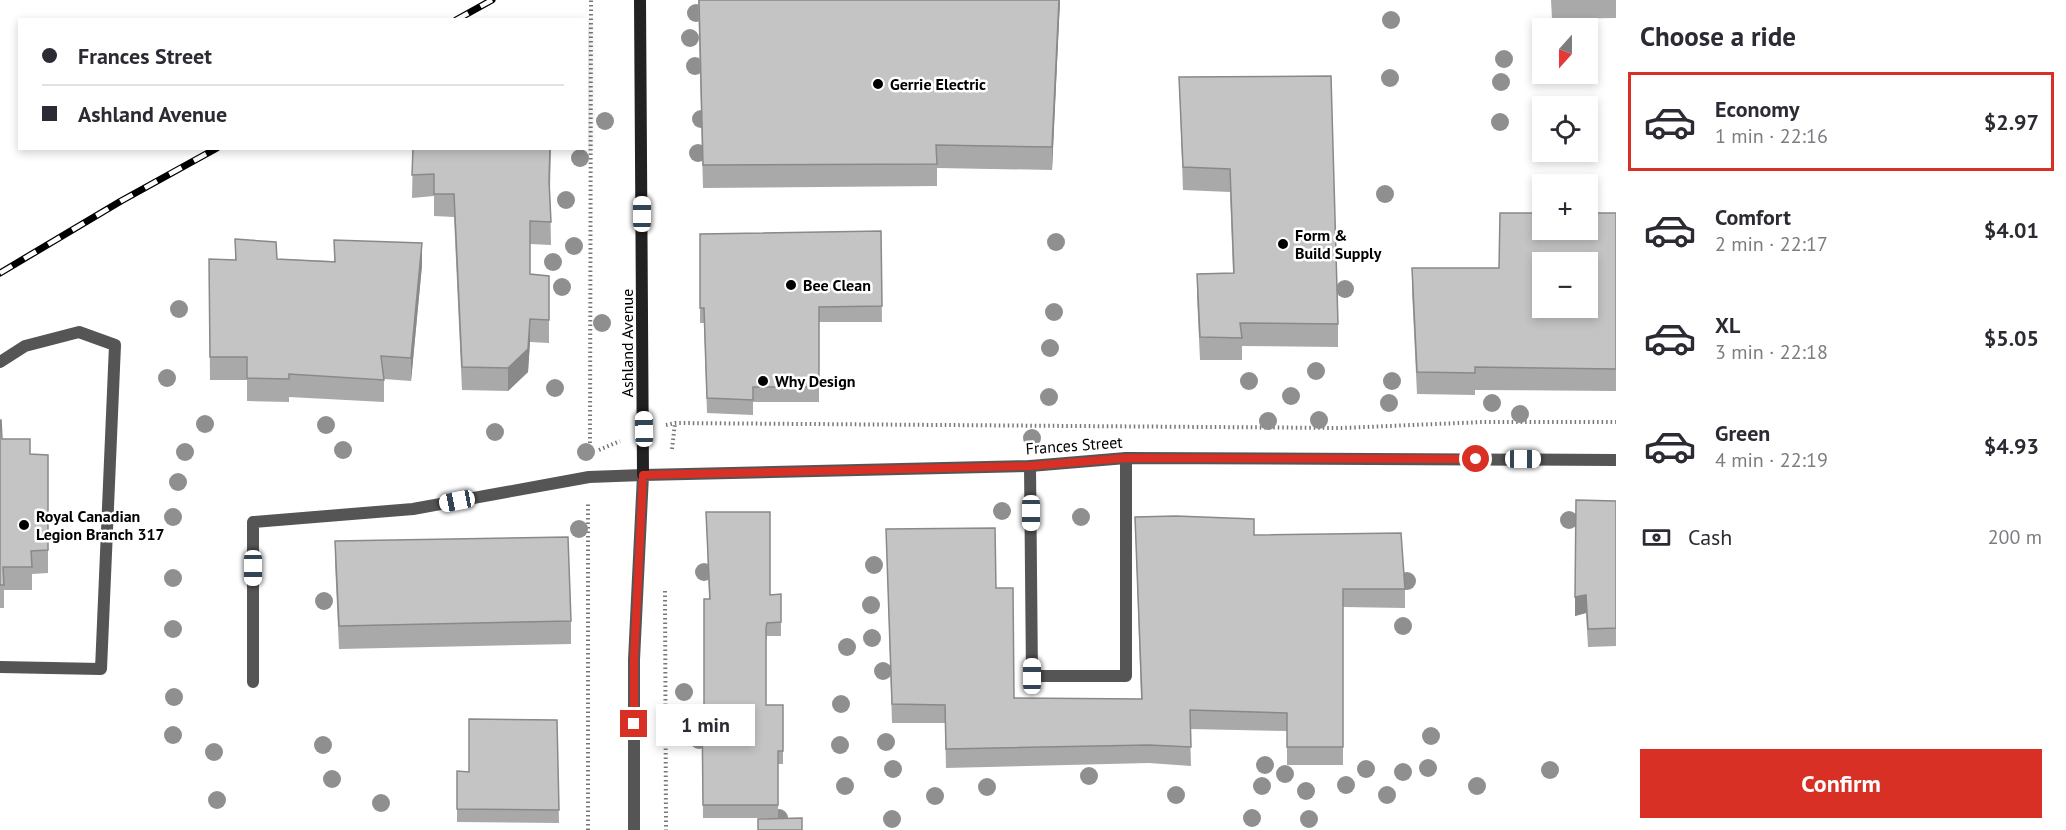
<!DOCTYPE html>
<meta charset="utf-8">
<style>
:root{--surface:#fff;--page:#f7f7f7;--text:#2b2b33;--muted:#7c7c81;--line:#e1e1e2;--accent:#d93025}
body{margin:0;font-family:"PT Sans",sans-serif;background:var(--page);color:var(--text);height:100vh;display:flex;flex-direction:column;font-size:22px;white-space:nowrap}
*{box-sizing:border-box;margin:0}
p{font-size:20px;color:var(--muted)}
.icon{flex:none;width:33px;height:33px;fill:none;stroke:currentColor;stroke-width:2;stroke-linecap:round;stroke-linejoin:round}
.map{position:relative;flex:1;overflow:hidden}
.sheet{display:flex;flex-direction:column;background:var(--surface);width:450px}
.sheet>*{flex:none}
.top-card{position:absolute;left:18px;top:18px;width:570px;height:132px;border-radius:0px;box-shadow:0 3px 9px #0003;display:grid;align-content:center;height:132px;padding:0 24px;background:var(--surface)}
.needle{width:39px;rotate:201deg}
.tools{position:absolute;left:1532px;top:18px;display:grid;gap:12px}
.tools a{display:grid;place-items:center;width:66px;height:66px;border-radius:0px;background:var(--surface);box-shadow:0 3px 9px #0003;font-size:30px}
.end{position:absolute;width:27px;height:27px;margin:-14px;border:8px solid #d93025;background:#fff;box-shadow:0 0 0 3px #fff}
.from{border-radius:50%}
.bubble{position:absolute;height:42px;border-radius:0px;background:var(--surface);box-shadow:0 3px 9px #0003;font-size:20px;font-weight:800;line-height:42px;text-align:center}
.car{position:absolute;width:18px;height:36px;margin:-18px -9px;border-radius:8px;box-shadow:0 0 4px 2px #0007;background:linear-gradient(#fff 24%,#345 0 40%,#fff 0 76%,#345 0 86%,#fff 0)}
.top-card b{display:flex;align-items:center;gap:21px;height:57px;font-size:22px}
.top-card b+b{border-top:2px solid var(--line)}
.top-card i{width:15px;height:15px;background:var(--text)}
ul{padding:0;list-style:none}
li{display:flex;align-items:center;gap:18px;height:99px;margin:0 12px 9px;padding:0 12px;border:3px solid transparent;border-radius:0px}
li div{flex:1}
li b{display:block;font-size:22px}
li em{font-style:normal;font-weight:800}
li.on{border-color:var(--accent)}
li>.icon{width:54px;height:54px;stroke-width:1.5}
h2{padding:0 24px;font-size:27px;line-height:72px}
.pay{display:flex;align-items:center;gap:15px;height:66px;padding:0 24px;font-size:22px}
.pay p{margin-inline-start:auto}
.action{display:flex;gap:12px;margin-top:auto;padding:12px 24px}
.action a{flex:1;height:69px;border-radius:0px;background:var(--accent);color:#fff;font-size:24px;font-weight:800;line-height:69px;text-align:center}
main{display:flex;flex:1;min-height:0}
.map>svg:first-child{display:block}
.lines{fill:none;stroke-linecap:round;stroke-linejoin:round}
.path{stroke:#777;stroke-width:4;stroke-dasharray:1.5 3;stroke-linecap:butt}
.lane{stroke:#555;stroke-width:12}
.street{stroke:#555;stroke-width:12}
.secondary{stroke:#222;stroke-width:12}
.rail-casing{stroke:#000;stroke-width:7}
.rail{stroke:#fff;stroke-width:4.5;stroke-dasharray:14;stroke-linecap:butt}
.tree{fill:#8f8f8f}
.wall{fill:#a9a9a9}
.shaded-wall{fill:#898989}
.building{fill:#c4c4c4;stroke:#898989;stroke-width:1.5;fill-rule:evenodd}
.route{stroke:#d93025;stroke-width:8}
.poi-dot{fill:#000;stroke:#fff;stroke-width:2}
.labels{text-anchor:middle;stroke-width:5;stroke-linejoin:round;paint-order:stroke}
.poi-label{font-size:16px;font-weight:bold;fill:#000;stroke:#fff;text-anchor:start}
.street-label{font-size:16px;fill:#000;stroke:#fff}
</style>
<main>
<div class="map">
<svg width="1616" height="830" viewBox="0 0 1616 830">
<rect width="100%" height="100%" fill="#fff"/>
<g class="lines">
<path class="path" d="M 666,425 L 675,423 L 1342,428 L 1483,422 L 1616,422
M 672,449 L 675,423
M 599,450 L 620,441
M 590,452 L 591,0
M 665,591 L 666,830
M 588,830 L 588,502"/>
<path class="lane" d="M 0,362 L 25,346 L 79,332 L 115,345 L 101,669 L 0,667
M 1030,466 L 1032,676 L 1126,676 L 1126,458
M 253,682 L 253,522 L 413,509 L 589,477 L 643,475"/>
<path class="street" d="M 634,830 L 634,660 L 643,475 L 1030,466 L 1126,458 L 1616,460"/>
<path class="secondary" d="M 640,0 L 643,475"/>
<g class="rail-casing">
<path id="rail" d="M 456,20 L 492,0
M 0,273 L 121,201 L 217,148"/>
</g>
<use href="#rail" class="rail"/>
</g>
<g class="tree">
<circle cx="696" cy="13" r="9"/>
<circle cx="1391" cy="20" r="9"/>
<circle cx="690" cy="38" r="9"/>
<circle cx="1504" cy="59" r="9"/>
<circle cx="695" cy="66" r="9"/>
<circle cx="1390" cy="78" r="9"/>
<circle cx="1501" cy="82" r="9"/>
<circle cx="701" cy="119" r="9"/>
<circle cx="605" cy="121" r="9"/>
<circle cx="1500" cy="122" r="9"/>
<circle cx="698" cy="153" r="9"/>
<circle cx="580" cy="158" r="9"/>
<circle cx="1385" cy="194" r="9"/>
<circle cx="566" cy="200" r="9"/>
<circle cx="1056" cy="242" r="9"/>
<circle cx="574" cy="246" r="9"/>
<circle cx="553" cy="262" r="9"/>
<circle cx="562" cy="287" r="9"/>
<circle cx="1345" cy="289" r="9"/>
<circle cx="179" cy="309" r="9"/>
<circle cx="1054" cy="312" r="9"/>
<circle cx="602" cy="323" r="9"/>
<circle cx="1050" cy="348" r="9"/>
<circle cx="1316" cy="371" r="9"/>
<circle cx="167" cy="378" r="9"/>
<circle cx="1249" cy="381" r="9"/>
<circle cx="1392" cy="381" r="9"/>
<circle cx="555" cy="388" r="9"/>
<circle cx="1291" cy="396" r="9"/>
<circle cx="1049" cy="397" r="9"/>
<circle cx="1389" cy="403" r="9"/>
<circle cx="1492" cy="403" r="9"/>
<circle cx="1520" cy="414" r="9"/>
<circle cx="1319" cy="420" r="9"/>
<circle cx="1268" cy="421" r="9"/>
<circle cx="205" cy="424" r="9"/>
<circle cx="326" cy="425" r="9"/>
<circle cx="495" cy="432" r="9"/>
<circle cx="1032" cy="438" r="9"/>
<circle cx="343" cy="450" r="9"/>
<circle cx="185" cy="452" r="9"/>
<circle cx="586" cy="452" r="9"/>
<circle cx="178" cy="482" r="9"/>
<circle cx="1002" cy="511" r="9"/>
<circle cx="173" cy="517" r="9"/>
<circle cx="1081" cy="517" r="9"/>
<circle cx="1569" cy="520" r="9"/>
<circle cx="579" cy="529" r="9"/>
<circle cx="874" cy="565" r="9"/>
<circle cx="704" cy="572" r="9"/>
<circle cx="173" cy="578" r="9"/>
<circle cx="1407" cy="581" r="9"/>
<circle cx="324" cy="601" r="9"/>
<circle cx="871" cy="605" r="9"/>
<circle cx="1403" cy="626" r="9"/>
<circle cx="173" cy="629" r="9"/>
<circle cx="872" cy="638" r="9"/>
<circle cx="847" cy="647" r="9"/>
<circle cx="883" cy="671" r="9"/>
<circle cx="684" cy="692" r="9"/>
<circle cx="174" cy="697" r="9"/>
<circle cx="841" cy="704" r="9"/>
<circle cx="173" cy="735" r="9"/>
<circle cx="1431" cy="736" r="9"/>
<circle cx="699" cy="740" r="9"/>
<circle cx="886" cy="742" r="9"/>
<circle cx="323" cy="745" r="9"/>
<circle cx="840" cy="745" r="9"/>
<circle cx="214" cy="752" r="9"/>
<circle cx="1265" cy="765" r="9"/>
<circle cx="1428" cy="768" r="9"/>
<circle cx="893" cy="769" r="9"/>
<circle cx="1366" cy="769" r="9"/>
<circle cx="1550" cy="770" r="9"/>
<circle cx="1403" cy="772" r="9"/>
<circle cx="1285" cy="774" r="9"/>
<circle cx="1089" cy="776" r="9"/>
<circle cx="332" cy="779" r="9"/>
<circle cx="1346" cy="785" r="9"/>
<circle cx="845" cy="786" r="9"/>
<circle cx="1262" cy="786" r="9"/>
<circle cx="1477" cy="786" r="9"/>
<circle cx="987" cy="787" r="9"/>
<circle cx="1306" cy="791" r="9"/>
<circle cx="1176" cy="795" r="9"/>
<circle cx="1387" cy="795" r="9"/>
<circle cx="935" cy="796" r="9"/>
<circle cx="217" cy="800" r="9"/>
<circle cx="381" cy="803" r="9"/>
<circle cx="779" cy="818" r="9"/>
<circle cx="1252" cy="818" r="9"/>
<circle cx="892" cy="819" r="9"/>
<circle cx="1309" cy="819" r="9"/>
</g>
<path class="wall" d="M 698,0 L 1060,0 L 1052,170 L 937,168 L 937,186 L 703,188 Z
M 1551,0 L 1616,0 L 1616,18 L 1552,19 Z
M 1179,77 L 1338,324 L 1338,347 L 1242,346 L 1242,360 L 1200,360 L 1197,296 L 1197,274 L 1233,273 L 1230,192 L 1183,190 Z
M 413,148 L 551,148 L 550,189 L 551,245 L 530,244 L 530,274 L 549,276 L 549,343 L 530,342 L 528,372 L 508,391 L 462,390 L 454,217 L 434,216 L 434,196 L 412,198 Z
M 1616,213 L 1616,391 L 1475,390 L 1475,395 L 1417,394 L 1412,291 L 1412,268 L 1499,268 Z
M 881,231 L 882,322 L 819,322 L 819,402 L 753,402 L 753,415 L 707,413 L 704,323 L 700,323 L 700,234 Z
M 235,239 L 277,259 L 334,261 L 334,240 L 422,265 L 411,381 L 384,379 L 384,402 L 289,397 L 289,402 L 247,401 L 247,380 L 210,380 L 209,259 L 235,260 Z
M 0,420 L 2,439 L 30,454 L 48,455 L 48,573 L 32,574 L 32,590 L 4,590 L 4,608 L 0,608 Z
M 1616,501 L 1616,646 L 1588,647 L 1586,613 L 1575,616 Z
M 706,512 L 770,595 L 781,594 L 781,636 L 767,636 L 766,641 L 766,705 L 783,705 L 783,764 L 778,764 L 778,818 L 703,818 L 702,705 L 704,705 L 709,599 Z
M 1135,517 L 1254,535 L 1405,589 L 1405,608 L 1343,607 L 1343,765 L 1287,765 L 1287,731 L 1190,729 L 1191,766 L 1149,763 L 946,768 L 945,723 L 892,723 L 886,529 L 996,588 L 1014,698 L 1141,699 Z
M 335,541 L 571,621 L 571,644 L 339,649 L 335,563 Z
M 557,720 L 559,823 L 457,822 L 457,771 L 469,772 Z"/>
<path class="shaded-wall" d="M 1059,0 L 1060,0 L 1052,170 L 1052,147 Z
M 422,243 L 422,265 L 411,381 L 411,358 Z
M 530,319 L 530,342 L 528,372 L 508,391 L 508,368 Z
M 1586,595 L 1586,613 L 1575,616 L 1575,597 Z"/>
<path class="building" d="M 699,0 L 1059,0 L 1052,147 L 936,145 L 937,164 L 703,165 Z
M 1331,76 L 1338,324 L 1240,323 L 1242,338 L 1200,337 L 1197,274 L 1234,273 L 1230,169 L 1183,167 L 1179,77 Z
M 413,148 L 550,148 L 549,181 L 551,222 L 530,221 L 530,274 L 549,276 L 549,320 L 530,319 L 528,349 L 508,368 L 462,367 L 454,194 L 434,194 L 434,174 L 412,175 Z
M 1500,213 L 1542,213 L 1542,230 L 1587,230 L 1587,213 L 1616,213 L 1616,369 L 1475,367 L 1475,373 L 1417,372 L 1412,268 L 1499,268 ZM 1542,262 L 1587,262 L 1587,308 L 1542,308 Z
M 881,231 L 882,306 L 819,307 L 819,387 L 753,387 L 753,400 L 707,398 L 704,308 L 700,308 L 700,234 Z
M 235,239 L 276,242 L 277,259 L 335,262 L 334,240 L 422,243 L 411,358 L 381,356 L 384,380 L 289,374 L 289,379 L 247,378 L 247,357 L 210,357 L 209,259 L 236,260 Z
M 0,420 L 1,420 L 2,439 L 30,439 L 30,454 L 48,455 L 48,550 L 31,551 L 32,567 L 3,567 L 4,585 L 0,585 Z
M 1576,500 L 1616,501 L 1616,628 L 1588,629 L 1586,595 L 1575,597 Z
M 706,512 L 770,512 L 770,595 L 781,594 L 781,622 L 767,623 L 766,628 L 766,705 L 783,705 L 783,751 L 778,751 L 778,805 L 703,805 L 702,705 L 704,705 L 704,599 L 710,599 Z
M 1176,516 L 1254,519 L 1254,535 L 1401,533 L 1405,589 L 1343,589 L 1343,747 L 1287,747 L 1287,713 L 1190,710 L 1191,747 L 1149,745 L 946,749 L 945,705 L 892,704 L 886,529 L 995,528 L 996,588 L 1013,588 L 1014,698 L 1142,699 L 1135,517 Z
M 568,537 L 571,621 L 339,626 L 335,541 Z
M 469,719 L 557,720 L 559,810 L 457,809 L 457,771 L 469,772 Z
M 802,818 L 802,830 L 758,830 L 758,819 Z"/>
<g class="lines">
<path class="route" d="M 634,724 L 634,660 L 643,475 L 1030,466 L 1126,458 L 1476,459"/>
</g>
<g class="poi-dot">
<circle cx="878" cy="84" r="6"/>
<circle cx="1283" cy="244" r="6"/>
<circle cx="791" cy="285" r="6"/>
<circle cx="763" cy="381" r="6"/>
<circle cx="24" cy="525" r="6"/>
</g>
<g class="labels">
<g class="poi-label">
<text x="890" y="90">Gerrie Electric</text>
<text x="1295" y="241">Form &amp;<tspan x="1295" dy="18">Build Supply</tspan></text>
<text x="803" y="291">Bee Clean</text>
<text x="775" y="387">Why Design</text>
<text x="36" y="522">Royal Canadian<tspan x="36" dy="18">Legion Branch 317</tspan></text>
</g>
<g class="street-label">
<text transform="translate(627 343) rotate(-90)" y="6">Ashland Avenue</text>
<text transform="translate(1074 445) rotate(-4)" y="6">Frances Street</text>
</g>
</g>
</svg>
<div class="tools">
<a><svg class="needle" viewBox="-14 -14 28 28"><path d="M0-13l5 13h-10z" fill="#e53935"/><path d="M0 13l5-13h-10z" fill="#7c7c81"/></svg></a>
<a><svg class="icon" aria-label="locate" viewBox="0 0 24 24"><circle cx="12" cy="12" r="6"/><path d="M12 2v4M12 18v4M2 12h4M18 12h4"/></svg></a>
<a>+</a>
<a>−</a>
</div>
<i class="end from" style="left:1476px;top:459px"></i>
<i class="end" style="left:634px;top:724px"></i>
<div class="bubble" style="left:656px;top:704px;width:99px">1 min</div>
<i class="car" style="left:642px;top:214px;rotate:0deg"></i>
<i class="car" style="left:644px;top:429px;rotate:359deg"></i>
<i class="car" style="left:1523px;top:459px;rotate:90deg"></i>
<i class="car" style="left:457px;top:501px;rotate:259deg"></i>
<i class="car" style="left:1031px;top:513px;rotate:180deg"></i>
<i class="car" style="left:253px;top:568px;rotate:180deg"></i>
<i class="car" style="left:1032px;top:676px;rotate:0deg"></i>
<div class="top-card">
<b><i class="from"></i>Frances Street</b>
<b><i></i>Ashland Avenue</b>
</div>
</div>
<section class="sheet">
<h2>Choose a ride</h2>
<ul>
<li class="on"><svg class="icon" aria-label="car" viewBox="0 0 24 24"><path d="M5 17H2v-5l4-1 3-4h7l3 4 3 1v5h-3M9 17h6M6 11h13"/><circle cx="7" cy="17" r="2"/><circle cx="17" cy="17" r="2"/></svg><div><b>Economy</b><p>1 min · 22:16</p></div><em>$2.97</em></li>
<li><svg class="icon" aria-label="car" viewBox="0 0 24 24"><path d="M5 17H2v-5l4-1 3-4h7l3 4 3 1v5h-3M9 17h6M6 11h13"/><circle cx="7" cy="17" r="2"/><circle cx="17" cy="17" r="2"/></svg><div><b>Comfort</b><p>2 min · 22:17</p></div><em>$4.01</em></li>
<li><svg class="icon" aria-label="car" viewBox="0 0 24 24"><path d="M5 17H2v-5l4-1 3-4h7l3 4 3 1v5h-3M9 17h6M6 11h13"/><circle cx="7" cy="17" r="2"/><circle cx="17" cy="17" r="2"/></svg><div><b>XL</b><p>3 min · 22:18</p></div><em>$5.05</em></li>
<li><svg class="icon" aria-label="car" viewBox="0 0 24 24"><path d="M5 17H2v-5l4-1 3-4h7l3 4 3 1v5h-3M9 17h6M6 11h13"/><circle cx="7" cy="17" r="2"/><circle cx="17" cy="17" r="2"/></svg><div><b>Green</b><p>4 min · 22:19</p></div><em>$4.93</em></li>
</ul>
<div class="pay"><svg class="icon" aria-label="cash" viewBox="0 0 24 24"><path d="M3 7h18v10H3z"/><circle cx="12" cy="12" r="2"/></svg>Cash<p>200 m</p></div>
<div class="action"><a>Confirm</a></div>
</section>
</main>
